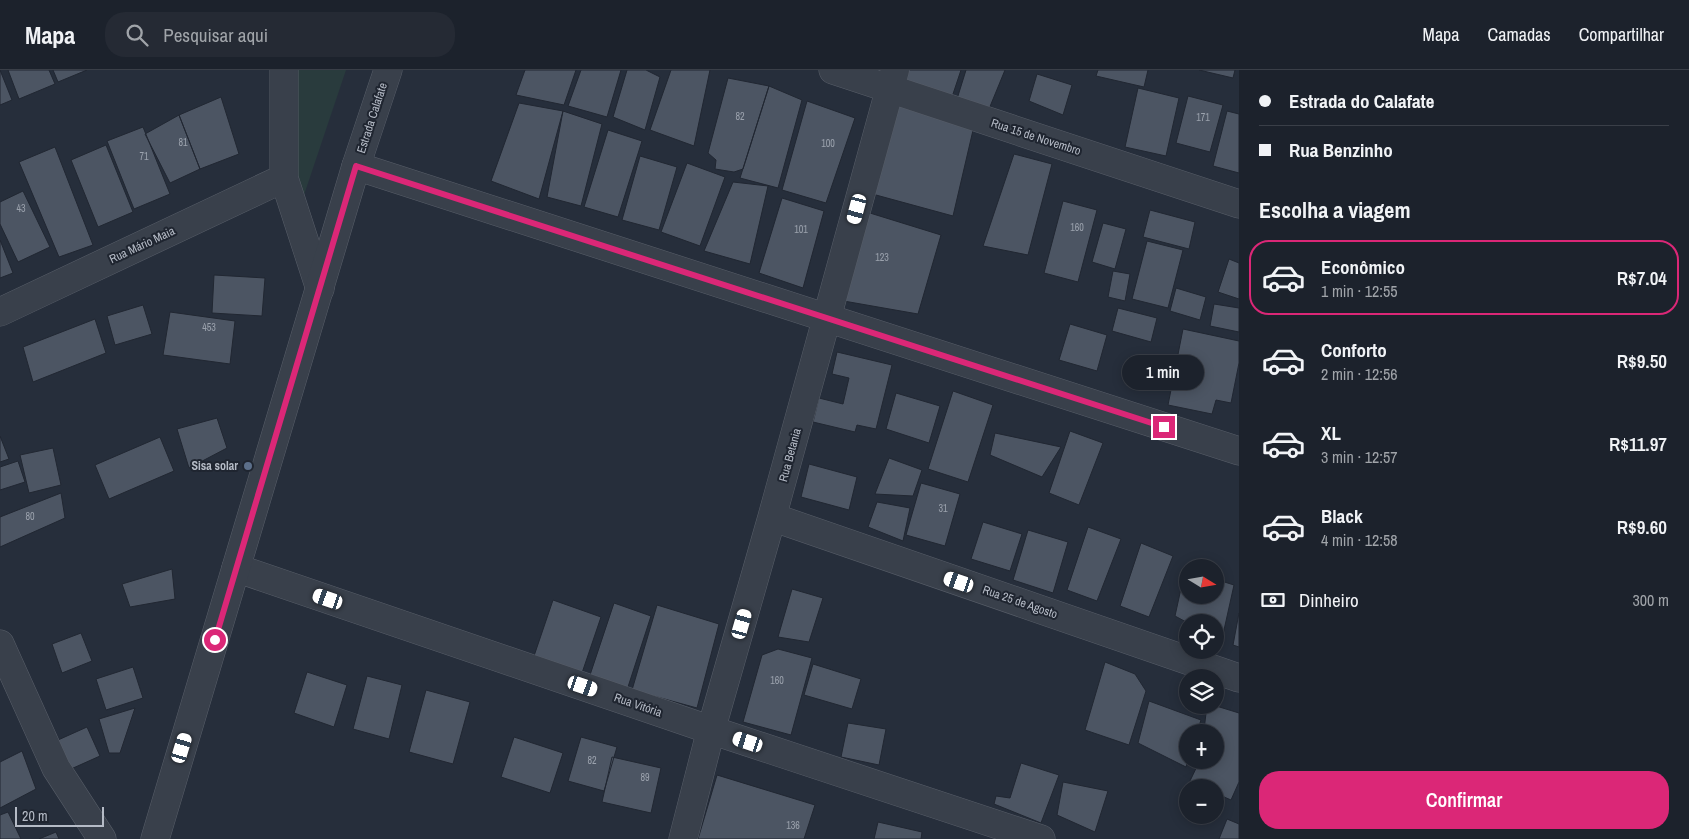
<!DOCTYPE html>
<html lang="pt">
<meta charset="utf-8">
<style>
:root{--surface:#1c222c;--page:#252a34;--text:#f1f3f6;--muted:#a0a4a9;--line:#3a3f48;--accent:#db2777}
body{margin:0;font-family:"Archivo Narrow",sans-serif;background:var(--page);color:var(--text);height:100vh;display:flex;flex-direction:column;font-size:19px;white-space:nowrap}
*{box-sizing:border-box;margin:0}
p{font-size:16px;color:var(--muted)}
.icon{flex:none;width:28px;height:28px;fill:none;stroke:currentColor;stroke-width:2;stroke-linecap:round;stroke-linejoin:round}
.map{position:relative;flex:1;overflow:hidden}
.side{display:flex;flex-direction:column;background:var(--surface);width:450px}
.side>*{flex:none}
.hud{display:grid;align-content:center;height:110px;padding:0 20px;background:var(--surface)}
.needle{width:32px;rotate:101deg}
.tools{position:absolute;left:1179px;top:489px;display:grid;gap:10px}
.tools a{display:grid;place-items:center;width:45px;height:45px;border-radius:50%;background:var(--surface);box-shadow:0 2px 12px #0003,0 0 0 1px var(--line);font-size:25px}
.scale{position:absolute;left:15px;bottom:12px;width:89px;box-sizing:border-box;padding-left:5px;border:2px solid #b5bbc6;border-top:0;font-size:14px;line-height:18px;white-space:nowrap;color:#b5bbc6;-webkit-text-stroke:4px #1f2530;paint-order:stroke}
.end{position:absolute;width:22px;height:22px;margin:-11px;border:6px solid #db2777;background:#fff;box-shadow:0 0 0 2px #fff}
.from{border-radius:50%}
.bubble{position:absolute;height:35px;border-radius:18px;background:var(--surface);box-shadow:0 2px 12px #0003,0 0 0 1px var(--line);font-size:16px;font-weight:600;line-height:35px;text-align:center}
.car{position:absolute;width:15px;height:30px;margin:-15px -8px;border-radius:6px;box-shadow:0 0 4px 1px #0007;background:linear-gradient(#fff 24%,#345 0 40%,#fff 0 76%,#345 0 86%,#fff 0)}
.hud b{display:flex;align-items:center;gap:18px;height:48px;font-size:19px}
.hud b+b{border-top:1px solid var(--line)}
.hud i{width:12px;height:12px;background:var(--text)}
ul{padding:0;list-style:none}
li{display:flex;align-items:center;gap:15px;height:75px;margin:0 10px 8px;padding:0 10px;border:2px solid transparent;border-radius:20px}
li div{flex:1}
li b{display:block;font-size:19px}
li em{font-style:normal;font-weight:600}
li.selected{border-color:var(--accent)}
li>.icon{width:45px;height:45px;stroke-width:1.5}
h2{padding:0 20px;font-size:22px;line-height:60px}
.pay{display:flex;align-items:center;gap:12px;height:55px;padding:0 20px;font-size:19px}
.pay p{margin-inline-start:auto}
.action{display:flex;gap:10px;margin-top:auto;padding:10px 20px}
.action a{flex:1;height:58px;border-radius:20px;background:var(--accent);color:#fff;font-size:20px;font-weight:600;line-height:58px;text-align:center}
header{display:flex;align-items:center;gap:30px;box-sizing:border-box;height:70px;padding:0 25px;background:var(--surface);border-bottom:1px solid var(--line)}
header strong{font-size:24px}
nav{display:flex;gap:28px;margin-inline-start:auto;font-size:18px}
.search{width:350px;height:45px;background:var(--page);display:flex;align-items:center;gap:12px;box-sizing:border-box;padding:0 18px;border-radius:20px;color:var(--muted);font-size:19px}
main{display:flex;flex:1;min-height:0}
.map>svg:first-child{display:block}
.green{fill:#293b3d}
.building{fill:#4c5563;stroke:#212732}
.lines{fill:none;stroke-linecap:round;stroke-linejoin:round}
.minor-casing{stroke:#585e69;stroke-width:29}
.tertiary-casing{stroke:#585e69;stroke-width:29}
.minor{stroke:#39404b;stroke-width:28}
.tertiary{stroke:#39404b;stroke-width:28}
.route{stroke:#db2777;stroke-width:6}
.service-dot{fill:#5c6f8a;stroke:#1f2530;stroke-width:2}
.labels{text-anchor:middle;stroke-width:4;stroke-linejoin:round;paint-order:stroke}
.number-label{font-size:10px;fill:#9ba2ad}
.street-label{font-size:12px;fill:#b5bbc6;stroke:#1f2530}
.poi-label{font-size:12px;font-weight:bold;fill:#b5bbc6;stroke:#1f2530;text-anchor:end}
</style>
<header>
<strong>Mapa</strong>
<div class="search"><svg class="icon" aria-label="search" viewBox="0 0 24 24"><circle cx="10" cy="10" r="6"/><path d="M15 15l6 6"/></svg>Pesquisar aqui</div>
<nav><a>Mapa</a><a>Camadas</a><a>Compartilhar</a></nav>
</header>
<main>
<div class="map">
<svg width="1239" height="769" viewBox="0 0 1239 769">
<rect width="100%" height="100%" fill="#262e3b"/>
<path class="green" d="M 287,0 L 346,0 L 302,131 L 288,95 Z"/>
<path class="building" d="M 0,0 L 12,30 L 0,35 Z
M 8,0 L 49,0 L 55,14 L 19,29 Z
M 53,0 L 87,0 L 58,12 Z
M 525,0 L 576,0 L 564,35 L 516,25 Z
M 581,0 L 621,0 L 607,47 L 568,36 Z
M 627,0 L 646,0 L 660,7 L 645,60 L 613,47 Z
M 671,0 L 710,0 L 694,76 L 650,60 Z
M 906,0 L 961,0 L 952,27 L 903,10 Z
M 966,0 L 1005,0 L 989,39 L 957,29 Z
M 1098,0 L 1148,0 L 1144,17 L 1096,6 Z
M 1199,0 L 1235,0 L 1233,8 Z
M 1037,4 L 1072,15 L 1063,45 L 1029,31 Z
M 728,8 L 769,16 L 743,99 L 734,102 L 715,99 L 716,90 L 708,83 Z
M 769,16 L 802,30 L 778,118 L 740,108 Z
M 1138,18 L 1179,28 L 1166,86 L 1125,77 Z
M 1188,26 L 1223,35 L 1210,82 L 1176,73 Z
M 221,27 L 239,84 L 200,99 L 179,45 Z
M 807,31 L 855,48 L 826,133 L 782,120 Z
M 890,32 L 974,56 L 953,146 L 865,122 Z
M 519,33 L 563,41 L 539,129 L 491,111 Z
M 563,41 L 602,54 L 581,136 L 547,127 Z
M 1227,41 L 1239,44 L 1239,103 L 1213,96 Z
M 179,45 L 200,99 L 170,113 L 145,64 Z
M 143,57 L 170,124 L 134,139 L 107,71 Z
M 608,60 L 642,71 L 618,147 L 584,137 Z
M 106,75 L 133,142 L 98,157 L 71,90 Z
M 55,77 L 93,175 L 59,187 L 19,92 Z
M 1014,84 L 1052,94 L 1028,185 L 983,176 Z
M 640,86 L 677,97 L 659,160 L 622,150 Z
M 687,93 L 725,107 L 700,176 L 661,162 Z
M 733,112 L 768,116 L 750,194 L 704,181 Z
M 23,121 L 50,177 L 18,192 L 0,154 L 0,132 Z
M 782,128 L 824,141 L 803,218 L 759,203 Z
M 1063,131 L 1097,140 L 1078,212 L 1044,203 Z
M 857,139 L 941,165 L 918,244 L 838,230 Z
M 1150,140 L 1195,152 L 1189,179 L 1143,167 Z
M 1103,153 L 1126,159 L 1115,199 L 1092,192 Z
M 0,170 L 13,203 L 0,208 Z
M 1147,171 L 1183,180 L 1168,238 L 1132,229 Z
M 1229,189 L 1239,193 L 1239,229 L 1218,222 Z
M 1113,201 L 1130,204 L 1125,231 L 1108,227 Z
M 214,205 L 265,208 L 262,246 L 212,243 Z
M 1176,218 L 1206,227 L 1200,250 L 1170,241 Z
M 1214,234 L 1239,238 L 1239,262 L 1210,256 Z
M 143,235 L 152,264 L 115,275 L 107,246 Z
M 1118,238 L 1157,248 L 1151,272 L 1112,261 Z
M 170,242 L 235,251 L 230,294 L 163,285 Z
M 95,249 L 106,283 L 33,312 L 23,277 Z
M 1070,254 L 1107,265 L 1097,301 L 1059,290 Z
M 1183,259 L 1239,271 L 1239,293 L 1231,333 L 1216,330 L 1212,344 L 1168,335 Z
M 837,282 L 892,295 L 876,359 L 857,355 L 855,362 L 813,352 L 819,328 L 843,334 L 849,308 L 832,304 Z
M 953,321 L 993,335 L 968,412 L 928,399 Z
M 896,323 L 940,336 L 929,373 L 886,359 Z
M 217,348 L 227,378 L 189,398 L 177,359 Z
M 1070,361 L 1103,373 L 1079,435 L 1049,423 Z
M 995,363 L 1061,377 L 1042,407 L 990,385 Z
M 0,366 L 9,389 L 0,392 Z
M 160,367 L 174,401 L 109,429 L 95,395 Z
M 53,378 L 61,415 L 29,423 L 20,385 Z
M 889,388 L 922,400 L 913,426 L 875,424 Z
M 18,391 L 25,412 L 0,420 L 0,397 Z
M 809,394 L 857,407 L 849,440 L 801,427 Z
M 921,413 L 960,424 L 945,476 L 906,465 Z
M 61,423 L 65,448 L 0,477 L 0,447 Z
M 877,432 L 910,438 L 903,471 L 868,457 Z
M 983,452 L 1022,464 L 1010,501 L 971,489 Z
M 1088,457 L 1121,469 L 1097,531 L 1067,520 Z
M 1028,460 L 1068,472 L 1053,523 L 1013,510 Z
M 1141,473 L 1173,486 L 1149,547 L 1120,536 Z
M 172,499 L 175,529 L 130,537 L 122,514 Z
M 1185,500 L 1188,501 L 1188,525 L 1215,525 L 1215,509 L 1234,515 L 1222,569 L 1215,566 L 1215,552 L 1188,553 L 1175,546 Z
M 792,519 L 823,528 L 809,572 L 778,567 Z
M 553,530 L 601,547 L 582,603 L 534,586 Z
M 614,533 L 651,546 L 627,620 L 589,608 Z
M 657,535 L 719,554 L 697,638 L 632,620 Z
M 1239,543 L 1239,577 L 1233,575 Z
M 81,563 L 92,591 L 62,603 L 52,574 Z
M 778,579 L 812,588 L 791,665 L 743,652 L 762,585 Z
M 1105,592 L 1135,604 L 1146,621 L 1129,675 L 1085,660 Z
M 813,594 L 861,609 L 852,639 L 804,625 Z
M 133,597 L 143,628 L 106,640 L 96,609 Z
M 307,602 L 347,615 L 334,657 L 294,643 Z
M 367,606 L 402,615 L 389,669 L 353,659 Z
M 426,620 L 470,632 L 453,694 L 409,682 Z
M 1149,631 L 1201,650 L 1197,662 L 1188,662 L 1188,690 L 1186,697 L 1138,673 Z
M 1207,635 L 1213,635 L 1239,643 L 1239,712 L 1231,730 L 1215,723 L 1215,718 L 1201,718 L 1189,713 L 1200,690 L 1215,690 L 1215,662 L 1207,662 L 1204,660 Z
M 135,638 L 120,683 L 109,683 L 99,649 Z
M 848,653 L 886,659 L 879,695 L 841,687 Z
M 87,657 L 100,686 L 71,699 L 58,670 Z
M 514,667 L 563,683 L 550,723 L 501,707 Z
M 581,667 L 617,677 L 604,721 L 568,711 Z
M 22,681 L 36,719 L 0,738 L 0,692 Z
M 612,687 L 661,698 L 651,743 L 602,732 Z
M 1021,693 L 1059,705 L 1041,753 L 994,734 L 996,726 L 1010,728 Z
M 717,705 L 815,735 L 804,769 L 698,769 Z
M 1063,712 L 1108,721 L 1095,762 L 1057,745 Z
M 8,742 L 21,769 L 0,769 L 0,745 Z
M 1227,749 L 1239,754 L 1239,769 L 1219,769 Z
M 878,752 L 922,762 L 921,769 L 874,769 Z
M 56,762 L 59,769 L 39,769 Z"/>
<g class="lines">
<g class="minor-casing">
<path id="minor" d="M 284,0 L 284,108 L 320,219
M 833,0 L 1239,134
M 356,96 L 1239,381
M 0,242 L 284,108
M 772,447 L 1239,608
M 236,498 L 711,660 L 1041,769
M 0,574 L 56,698 L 102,769
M 683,769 L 711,660 L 772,447 L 895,0"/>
</g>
<g class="tertiary-casing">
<path id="tertiary" d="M 155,769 L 356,96 L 388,0"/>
</g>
<use href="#minor" class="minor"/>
<use href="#tertiary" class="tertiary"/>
</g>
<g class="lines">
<path class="route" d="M 215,570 L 356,96 L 1164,357"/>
</g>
<circle class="service-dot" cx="248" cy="396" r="5"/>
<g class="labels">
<g class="number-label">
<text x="740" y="50">82</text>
<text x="1203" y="51">171</text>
<text x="183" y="76">81</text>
<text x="828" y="77">100</text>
<text x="144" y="90">71</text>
<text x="21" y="142">43</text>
<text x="1077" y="161">160</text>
<text x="801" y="163">101</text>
<text x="882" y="191">123</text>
<text x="209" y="261">453</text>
<text x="943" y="442">31</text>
<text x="30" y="450">80</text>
<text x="777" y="614">160</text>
<text x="592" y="694">82</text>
<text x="645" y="711">89</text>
<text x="793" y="759">136</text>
</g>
<g class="street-label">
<text transform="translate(372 48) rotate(-72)" y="4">Estrada Calafate</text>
<text transform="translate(1036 67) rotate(18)" y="4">Rua 15 de Novembro</text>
<text transform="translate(142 175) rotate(-25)" y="4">Rua Mário Maia</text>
<text transform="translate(790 385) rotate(-75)" y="4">Rua Betania</text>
<text transform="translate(1020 532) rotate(19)" y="4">Rua 25 de Agosto</text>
<text transform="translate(638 635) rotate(19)" y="4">Rua Vitória</text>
</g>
<g class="poi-label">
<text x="238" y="400">Sisa solar</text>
</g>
</g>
</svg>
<div class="tools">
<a><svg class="needle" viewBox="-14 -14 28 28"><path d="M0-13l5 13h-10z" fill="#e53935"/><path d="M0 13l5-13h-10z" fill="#a0a4a9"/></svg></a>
<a><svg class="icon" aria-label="locate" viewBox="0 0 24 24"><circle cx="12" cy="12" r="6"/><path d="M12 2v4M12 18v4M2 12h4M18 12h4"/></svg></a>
<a><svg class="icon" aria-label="layers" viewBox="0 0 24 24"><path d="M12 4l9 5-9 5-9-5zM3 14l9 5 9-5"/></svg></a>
<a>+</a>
<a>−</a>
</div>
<div class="scale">20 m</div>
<i class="end from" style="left:215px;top:570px"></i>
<i class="end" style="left:1164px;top:357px"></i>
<div class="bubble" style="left:1122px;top:285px;width:82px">1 min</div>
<i class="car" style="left:857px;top:139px;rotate:195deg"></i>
<i class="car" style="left:959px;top:512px;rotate:289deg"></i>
<i class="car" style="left:328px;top:529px;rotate:289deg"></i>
<i class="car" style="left:742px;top:554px;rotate:16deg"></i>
<i class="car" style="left:583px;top:616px;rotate:109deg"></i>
<i class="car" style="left:748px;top:672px;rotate:288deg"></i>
<i class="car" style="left:182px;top:678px;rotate:17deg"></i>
</div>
<section class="side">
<div class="hud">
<b><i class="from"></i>Estrada do Calafate</b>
<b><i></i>Rua Benzinho</b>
</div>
<h2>Escolha a viagem</h2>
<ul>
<li class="selected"><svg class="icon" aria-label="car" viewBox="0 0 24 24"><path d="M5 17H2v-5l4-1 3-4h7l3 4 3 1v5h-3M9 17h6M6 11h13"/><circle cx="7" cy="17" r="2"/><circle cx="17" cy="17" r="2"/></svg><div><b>Econômico</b><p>1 min · 12:55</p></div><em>R$7.04</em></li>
<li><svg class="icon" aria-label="car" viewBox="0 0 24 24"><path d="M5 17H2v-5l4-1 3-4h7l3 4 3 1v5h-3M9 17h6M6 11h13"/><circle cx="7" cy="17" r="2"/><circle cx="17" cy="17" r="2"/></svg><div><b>Conforto</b><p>2 min · 12:56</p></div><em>R$9.50</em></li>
<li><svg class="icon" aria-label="car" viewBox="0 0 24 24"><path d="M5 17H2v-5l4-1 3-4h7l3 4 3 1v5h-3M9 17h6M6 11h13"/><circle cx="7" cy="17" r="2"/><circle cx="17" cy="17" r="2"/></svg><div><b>XL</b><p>3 min · 12:57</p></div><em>R$11.97</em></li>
<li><svg class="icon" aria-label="car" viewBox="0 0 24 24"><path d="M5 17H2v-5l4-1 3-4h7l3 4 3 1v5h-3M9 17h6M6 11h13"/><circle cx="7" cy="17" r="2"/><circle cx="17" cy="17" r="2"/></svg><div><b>Black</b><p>4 min · 12:58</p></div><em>R$9.60</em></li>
</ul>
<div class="pay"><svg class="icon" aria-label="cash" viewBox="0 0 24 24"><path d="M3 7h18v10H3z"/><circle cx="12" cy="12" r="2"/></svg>Dinheiro<p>300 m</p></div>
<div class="action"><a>Confirmar</a></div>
</section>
</main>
